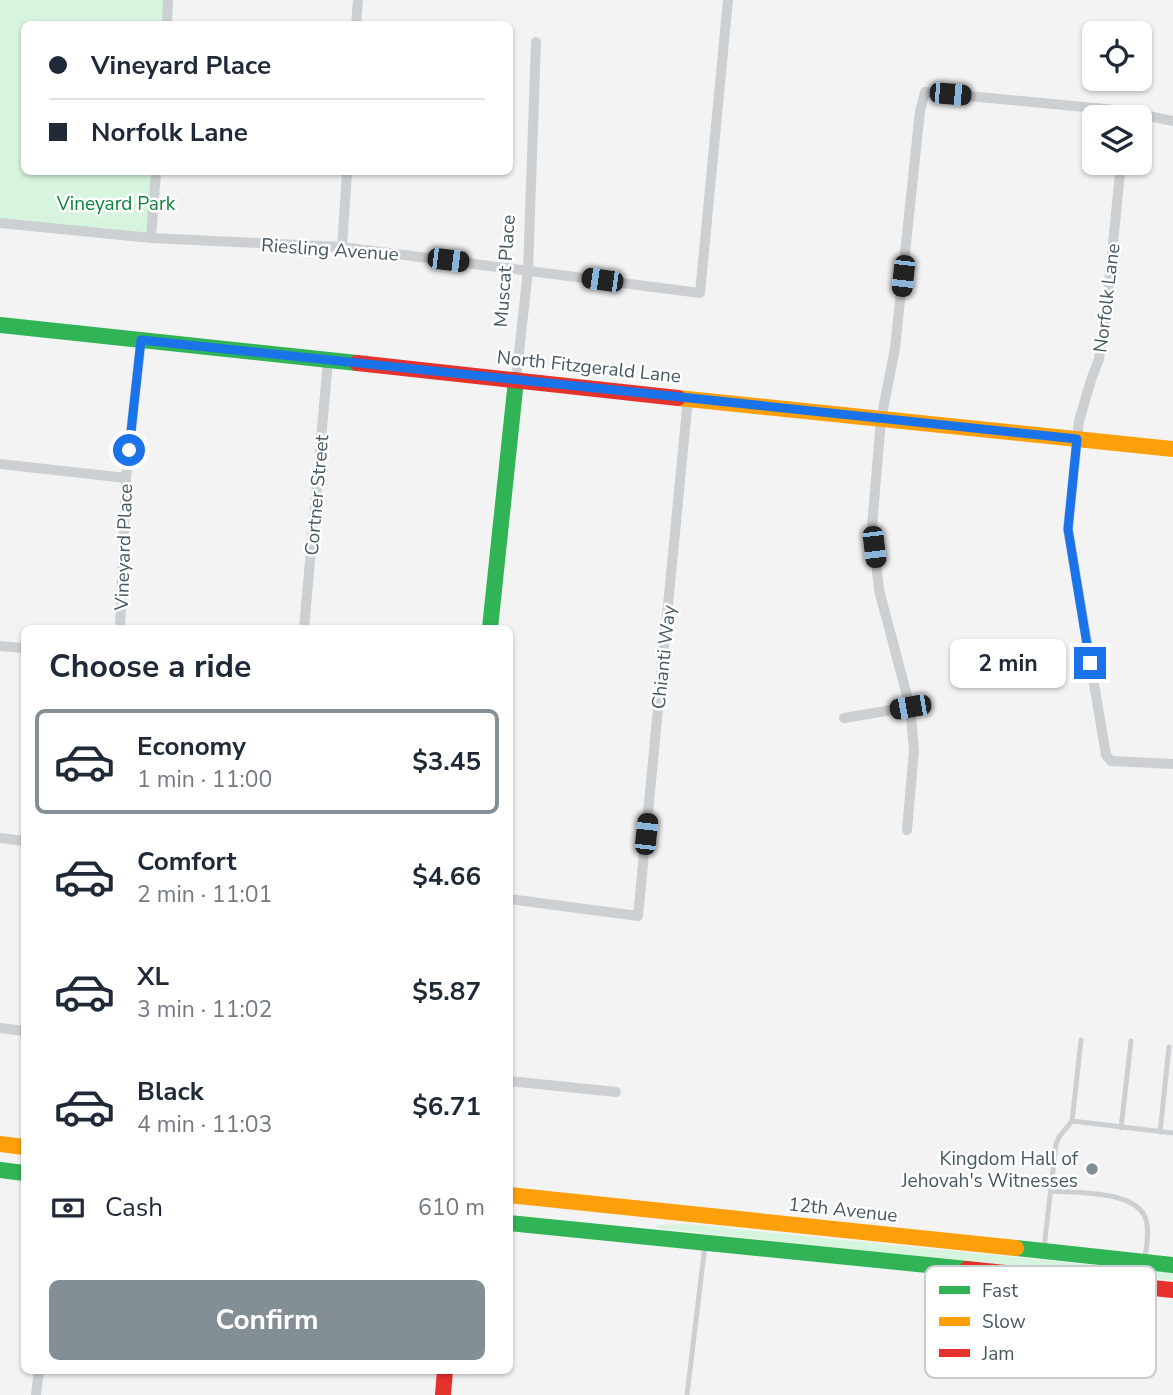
<!DOCTYPE html>
<meta charset="utf-8">
<style>
:root{--surface:#fff;--page:#f6f6f7;--text:#1f2937;--muted:#747a83;--line:#e0e1e3;--accent:#848e95}
body{margin:0;font-family:"Nunito Sans",sans-serif;background:var(--page);color:var(--text);height:100vh;display:flex;flex-direction:column;font-size:26px;white-space:nowrap}
*{box-sizing:border-box;margin:0}
p{font-size:23px;color:var(--muted)}
.icon{flex:none;width:38px;height:38px;fill:none;stroke:currentColor;stroke-width:2;stroke-linecap:round;stroke-linejoin:round}
.map{position:relative;flex:1;overflow:hidden}
.sheet{position:absolute;left:21px;top:625px;width:492px;height:749px;display:flex;flex-direction:column;background:var(--surface);border-radius:10px;box-shadow:0 2px 5px #0004}
.sheet>*{flex:none}
.banner{position:absolute;left:21px;top:21px;width:492px;height:154px;border-radius:10px;box-shadow:0 2px 5px #0004;display:grid;align-content:center;height:154px;padding:0 28px;background:var(--surface)}
.fabs{position:absolute;left:1082px;top:21px;display:grid;gap:14px}
.fabs a{display:grid;place-items:center;width:70px;height:70px;border-radius:10px;background:var(--surface);box-shadow:0 2px 5px #0004;font-size:35px}
.end{position:absolute;width:32px;height:32px;margin:-16px;border:9px solid #1a73e8;background:#fff;box-shadow:0 0 0 4px #fff}
.from{border-radius:50%}
.bubble{position:absolute;height:49px;border-radius:10px;background:var(--surface);box-shadow:0 2px 5px #0004;font-size:23px;font-weight:700;line-height:49px;text-align:center}
.car{position:absolute;width:21px;height:42px;margin:-21px -10px;border-radius:9px;box-shadow:0 0 5px 2px #0007;background:linear-gradient(#222 24%,#8ab4d8 0 40%,#222 0 76%,#8ab4d8 0 86%,#222 0)}
.banner b{display:flex;align-items:center;gap:24px;height:66px;font-size:26px}
.banner b+b{border-top:2px solid var(--line)}
.banner i{width:18px;height:18px;background:var(--text)}
ul{padding:0;list-style:none}
li{display:flex;align-items:center;gap:21px;height:105px;margin:0 14px 10px;padding:0 14px;border:4px solid transparent;border-radius:10px}
li div{flex:1}
li b{display:block;font-size:26px}
li em{font-style:normal;font-weight:700}
li.on{border-color:var(--accent)}
li>.icon{width:63px;height:63px;stroke-width:1.5}
h2{padding:0 28px;font-size:32px;line-height:84px}
.pay{display:flex;align-items:center;gap:18px;height:77px;padding:0 28px;font-size:26px}
.pay p{margin-inline-start:auto}
.action{display:flex;gap:14px;margin-top:auto;padding:14px 28px}
.action a{flex:1;height:80px;border-radius:10px;background:var(--accent);color:#fff;font-size:28px;font-weight:700;line-height:80px;text-align:center}
.map>svg:first-child{display:block}
.green{fill:#d6f4de}
.lines{fill:none;stroke-linecap:round;stroke-linejoin:round}
.lane{stroke:#cdd0d2;stroke-width:5}
.street{stroke:#cdd0d2;stroke-width:10}
.fast{stroke:#30b455;stroke-width:16}
.slow{stroke:#ff9f0a;stroke-width:16}
.jam{stroke:#e5322d;stroke-width:16}
.route{stroke:#1a73e8;stroke-width:9}
.poi-dot{fill:#848e95;stroke:#fff;stroke-width:2.5}
.labels{text-anchor:middle;stroke-width:5;stroke-linejoin:round;paint-order:stroke}
.park-label{font-size:19px;fill:#0c833c;stroke:#fff}
.street-label{font-size:19px;fill:#475862;stroke:#fff}
.poi-label{font-size:19px;fill:#475862;stroke:#fff;text-anchor:end}
.key{fill:#fff;stroke:#c8cdd0;stroke-width:2}
.key-label{font-size:19px;fill:#475862}
</style>
<div class="map">
<svg width="1173" height="1395" viewBox="0 0 1173 1395">
<rect width="100%" height="100%" fill="#f4f3f3"/>
<path class="green" d="M 0,0 L 168,0 L 166,24 L 24,24 L 24,172 L 156,172 L 151,238 L 0,223 Z
M 686,1224 L 1173,1273 L 1173,1280 L 1098,1276 L 657,1228 L 657,1225 Z"/>
<g class="lines">
<path class="lane" d="M 1072,1121 L 1081,1040
M 1121,1128 L 1131,1041
M 1160,1132 L 1169,1047
M 1050,1191 C 1076,1193 1138,1190 1146,1220 C 1150,1232 1146,1247 1145,1259
M 1044,1248 L 1056,1144 L 1059,1137 L 1072,1121 L 1173,1133
M 687,1395 L 705,1245"/>
<path class="street" d="M 167,24 L 168,0
M 356,24 L 358,0
M 1121,163 L 1105,325 L 1099,359 L 1091,380 L 1079,421 L 1068,529 L 1106,755 L 1111,761 L 1173,764
M 0,223 L 151,238 L 342,247 L 700,293 L 728,0
M 151,238 L 156,172
M 342,247 L 347,172
M 516,380 L 528,270 L 536,42
M 0,464 L 126,478
M 120,628 L 126,478 L 141,340
M 304,628 L 328,361
M 0,646 L 24,648
M 844,718 L 910,707
M 907,830 L 914,750 L 910,707 L 879,590 L 872,526 L 881,420 L 895,348 L 920,111 L 925,92 L 1126,111 L 1173,121
M 0,838 L 24,841
M 509,899 L 638,916 L 688,398
M 0,1028 L 24,1031
M 509,1081 L 616,1092
M 36,1395 L 39,1370"/>
<path class="fast" d="M 0,325 L 357,363
M 490,628 L 516,380
M 0,1170 L 24,1173
M 509,1223 L 967,1269
M 1016,1248 L 1173,1265"/>
<path class="slow" d="M 678,398 L 1173,449
M 0,1144 L 24,1147
M 509,1195 L 1016,1248"/>
<path class="jam" d="M 357,363 L 678,398
M 967,1269 L 1173,1290
M 443,1395 L 445,1370"/>
</g>
<g class="lines">
<path class="route" d="M 129,450 L 141,340 L 1077,439 L 1068,529 L 1090,663"/>
</g>
<circle class="poi-dot" cx="1092" cy="1169" r="7"/>
<g class="labels">
<g class="park-label">
<text x="116" y="210">Vineyard Park</text>
</g>
<g class="street-label">
<text transform="translate(330 249) rotate(4)" y="7">Riesling Avenue</text>
<text transform="translate(504 271) rotate(-86)" y="7">Muscat Place</text>
<text transform="translate(1106 298) rotate(-83)" y="7">Norfolk Lane</text>
<text transform="translate(589 366) rotate(6)" y="7">North Fitzgerald Lane</text>
<text transform="translate(316 495) rotate(-85)" y="7">Cortner Street</text>
<text transform="translate(123 547) rotate(-88)" y="7">Vineyard Place</text>
<text transform="translate(663 657) rotate(-84)" y="7">Chianti Way</text>
<text transform="translate(843 1209) rotate(6)" y="7">12th Avenue</text>
</g>
<g class="poi-label">
<text x="1078" y="1165">Kingdom Hall of<tspan x="1078" dy="22">Jehovah's Witnesses</tspan></text>
</g>
</g>
<rect x="925" y="1266" width="231" height="112" rx="10" class="key"/>
<rect x="939" y="1286" width="31" height="8" fill="#30b455"/>
<rect x="939" y="1317" width="31" height="9" fill="#ff9f0a"/>
<rect x="939" y="1349" width="31" height="8" fill="#e5322d"/>
<g class="key-label">
<text x="982" y="1297">Fast</text>
<text x="982" y="1328">Slow</text>
<text x="982" y="1360">Jam</text>
</g>
</svg>
<div class="fabs">
<a><svg class="icon" aria-label="locate" viewBox="0 0 24 24"><circle cx="12" cy="12" r="6"/><path d="M12 2v4M12 18v4M2 12h4M18 12h4"/></svg></a>
<a><svg class="icon" aria-label="layers" viewBox="0 0 24 24"><path d="M12 4l9 5-9 5-9-5zM3 14l9 5 9-5"/></svg></a>
</div>
<i class="end from" style="left:129px;top:450px"></i>
<i class="end" style="left:1090px;top:663px"></i>
<div class="bubble" style="left:950px;top:639px;width:116px">2 min</div>
<i class="car" style="left:950px;top:94px;rotate:95deg"></i>
<i class="car" style="left:448px;top:260px;rotate:97deg"></i>
<i class="car" style="left:903px;top:276px;rotate:186deg"></i>
<i class="car" style="left:602px;top:280px;rotate:278deg"></i>
<i class="car" style="left:874px;top:547px;rotate:173deg"></i>
<i class="car" style="left:910px;top:707px;rotate:260deg"></i>
<i class="car" style="left:646px;top:834px;rotate:6deg"></i>
<div class="banner">
<b><i class="from"></i>Vineyard Place</b>
<b><i></i>Norfolk Lane</b>
</div>
<section class="sheet">
<h2>Choose a ride</h2>
<ul>
<li class="on"><svg class="icon" aria-label="car" viewBox="0 0 24 24"><path d="M5 17H2v-5l4-1 3-4h7l3 4 3 1v5h-3M9 17h6M6 11h13"/><circle cx="7" cy="17" r="2"/><circle cx="17" cy="17" r="2"/></svg><div><b>Economy</b><p>1 min · 11:00</p></div><em>$3.45</em></li>
<li><svg class="icon" aria-label="car" viewBox="0 0 24 24"><path d="M5 17H2v-5l4-1 3-4h7l3 4 3 1v5h-3M9 17h6M6 11h13"/><circle cx="7" cy="17" r="2"/><circle cx="17" cy="17" r="2"/></svg><div><b>Comfort</b><p>2 min · 11:01</p></div><em>$4.66</em></li>
<li><svg class="icon" aria-label="car" viewBox="0 0 24 24"><path d="M5 17H2v-5l4-1 3-4h7l3 4 3 1v5h-3M9 17h6M6 11h13"/><circle cx="7" cy="17" r="2"/><circle cx="17" cy="17" r="2"/></svg><div><b>XL</b><p>3 min · 11:02</p></div><em>$5.87</em></li>
<li><svg class="icon" aria-label="car" viewBox="0 0 24 24"><path d="M5 17H2v-5l4-1 3-4h7l3 4 3 1v5h-3M9 17h6M6 11h13"/><circle cx="7" cy="17" r="2"/><circle cx="17" cy="17" r="2"/></svg><div><b>Black</b><p>4 min · 11:03</p></div><em>$6.71</em></li>
</ul>
<div class="pay"><svg class="icon" aria-label="cash" viewBox="0 0 24 24"><path d="M3 7h18v10H3z"/><circle cx="12" cy="12" r="2"/></svg>Cash<p>610 m</p></div>
<div class="action"><a>Confirm</a></div>
</section>
</div>
